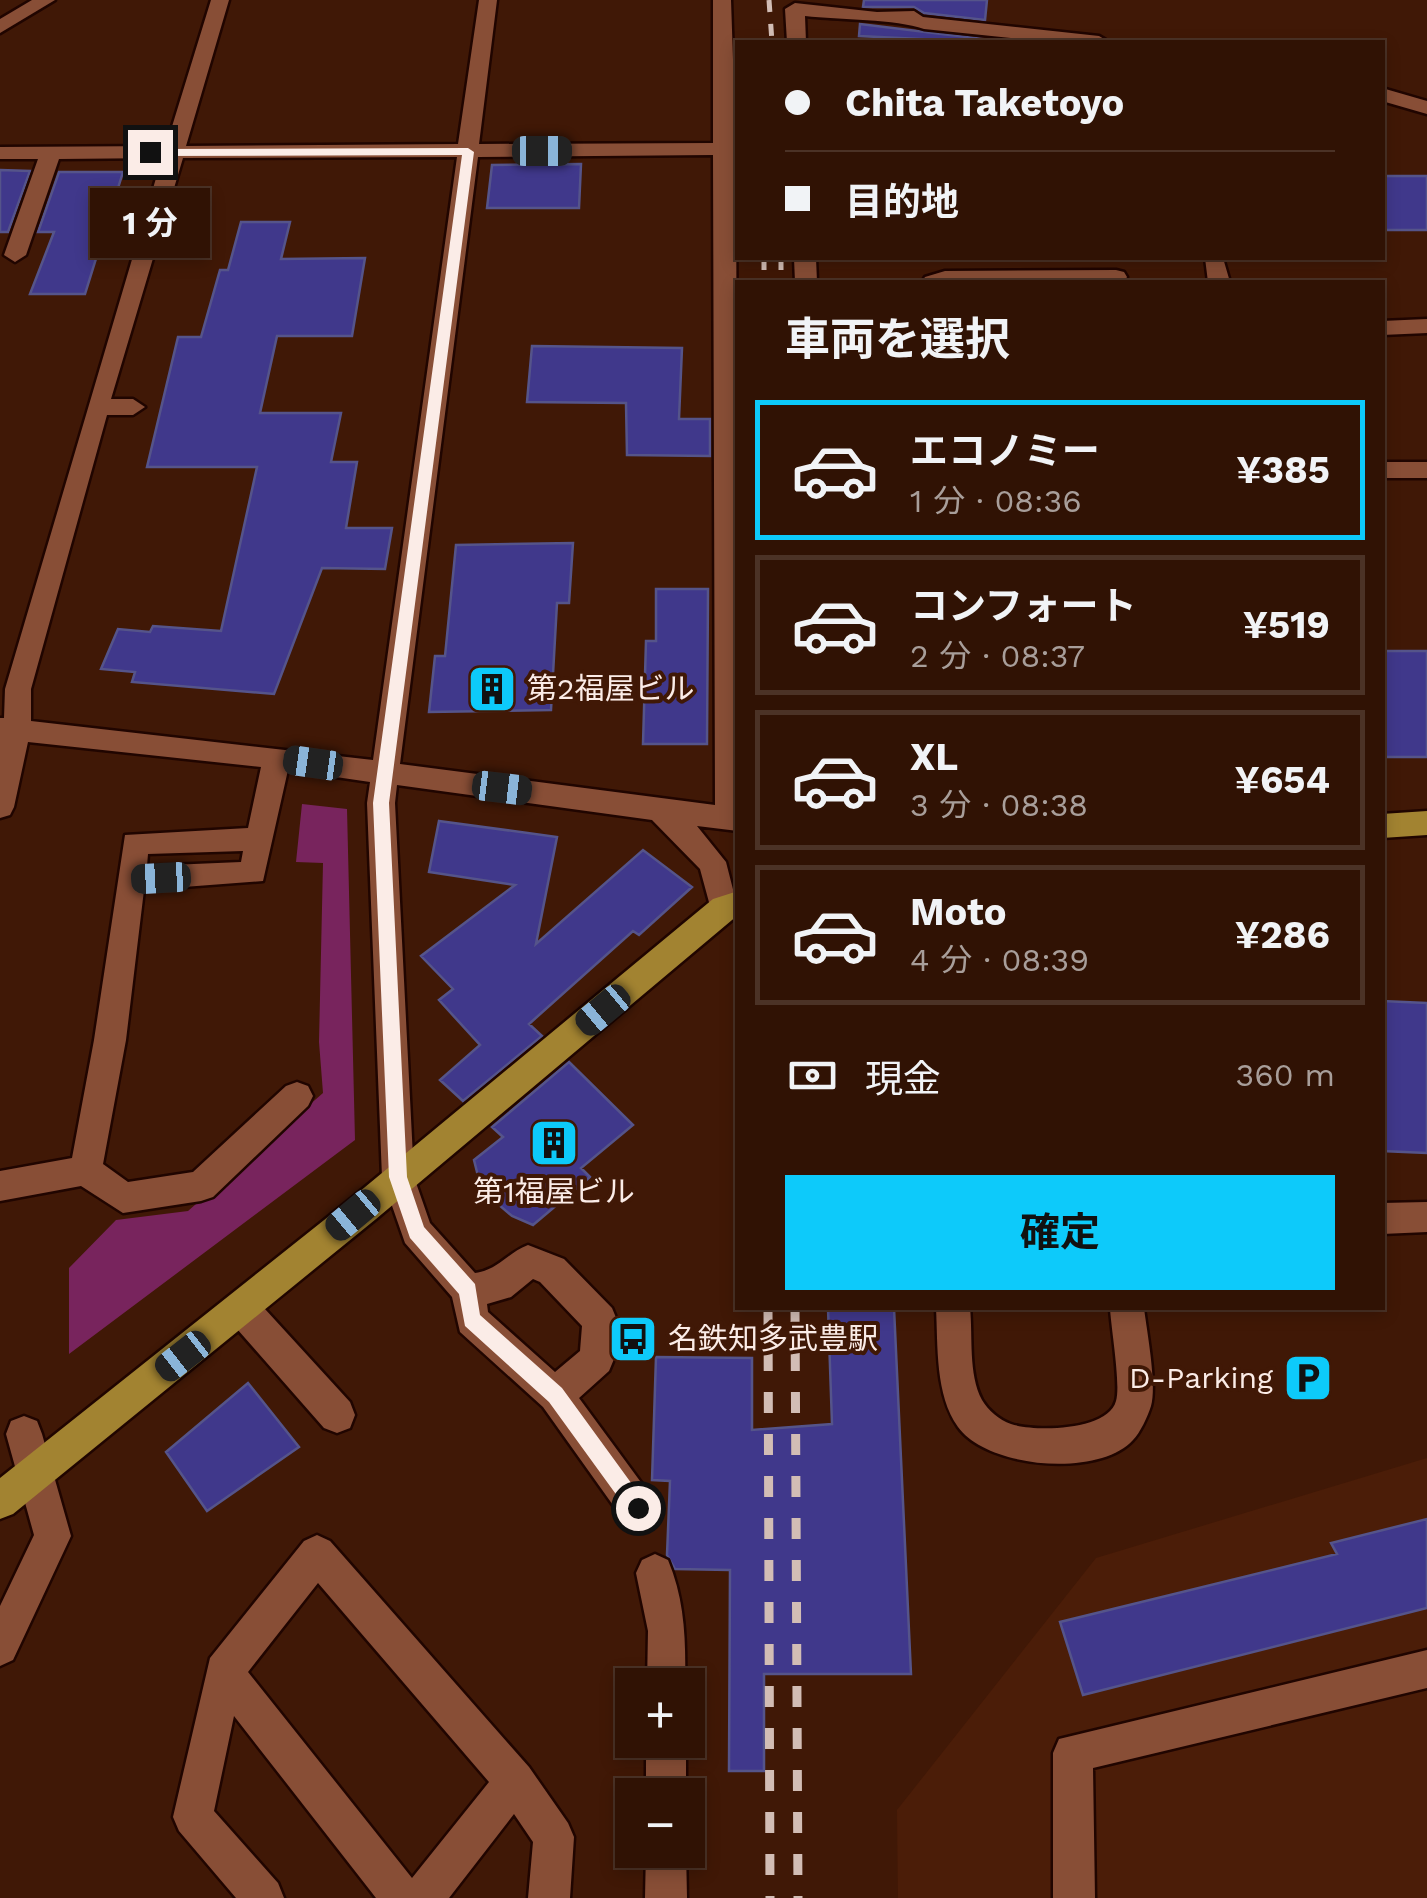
<!DOCTYPE html>
<html lang="ja">
<meta charset="utf-8">
<style>
:root{--surface:#301204;--page:#3c2013;--text:#f1f3f6;--muted:#a89e9a;--line:#4b3226;--accent:#0dcafa}
body{margin:0;font-family:"Work Sans","Noto Sans JP",sans-serif;background:var(--page);color:var(--text);height:100vh;display:flex;flex-direction:column;font-size:38px;white-space:nowrap}
*{box-sizing:border-box;margin:0}
p{font-size:32px;color:var(--muted)}
.icon{flex:none;width:55px;height:55px;fill:none;stroke:currentColor;stroke-width:2;stroke-linecap:round;stroke-linejoin:round}
.map{position:relative;flex:1;overflow:hidden}
.drawer{position:absolute;left:735px;top:280px;width:650px;height:1030px;display:flex;flex-direction:column;background:var(--surface);border-radius:0px;box-shadow:0 5px 15px #0003,0 0 0 2px var(--line)}
.drawer>*{flex:none}
.top-card{position:absolute;left:735px;top:40px;width:650px;height:220px;border-radius:0px;box-shadow:0 5px 15px #0003,0 0 0 2px var(--line);display:grid;align-content:center;height:220px;padding:0 50px;background:var(--surface)}
.tools{position:absolute;left:615px;top:1668px;display:grid;gap:20px}
.tools a{display:grid;place-items:center;width:90px;height:90px;border-radius:0px;background:var(--surface);box-shadow:0 5px 15px #0003,0 0 0 2px var(--line);font-size:50px}
.end{position:absolute;width:45px;height:45px;margin:-22px;border:12px solid #fbece7;background:#111;box-shadow:0 0 0 5px #111}
.from{border-radius:50%}
.bubble{position:absolute;height:70px;border-radius:0px;background:var(--surface);box-shadow:0 5px 15px #0003,0 0 0 2px var(--line);font-size:32px;font-weight:700;line-height:70px;text-align:center}
.car{position:absolute;width:30px;height:60px;margin:-30px -15px;border-radius:12px;box-shadow:0 0 8px 2px #0007;background:linear-gradient(#222 24%,#8ab4d8 0 40%,#222 0 76%,#8ab4d8 0 86%,#222 0)}
.top-card b{display:flex;align-items:center;gap:35px;height:95px;font-size:38px}
.top-card b+b{border-top:2px solid var(--line)}
.top-card i{width:25px;height:25px;background:var(--text)}
ul{padding:0;list-style:none}
li{display:flex;align-items:center;gap:30px;height:140px;margin:0 20px 15px;padding:0 30px;border:5px solid var(--line);border-radius:0px}
li div{flex:1}
li b{display:block;font-size:38px}
li em{font-style:normal;font-weight:700}
li.current{border-color:var(--accent)}
li>.icon{width:90px;height:90px;stroke-width:1.5}
h2{padding:0 50px;font-size:45px;line-height:120px}
.pay{display:flex;align-items:center;gap:25px;height:110px;padding:0 50px;font-size:38px}
.pay p{margin-inline-start:auto}
.button{display:flex;gap:20px;margin-top:auto;padding:20px 50px}
.button a{flex:1;height:115px;border-radius:0px;background:var(--accent);color:#111;font-size:40px;font-weight:700;line-height:115px;text-align:center}
.map>svg:first-child{display:block}
.built{fill:#4b1d08}
.forest{fill:#78245d}
.building{fill:#40388b;stroke:#55548a;stroke-width:2.5}
.lines{fill:none;stroke-linecap:round;stroke-linejoin:round}
.minor-casing{stroke:#200500;stroke-width:5}
.major-casing{stroke:#200500;stroke-width:5}
.minor{fill:#884e36;fill-rule:evenodd}
.major{fill:#a28331;fill-rule:evenodd}
.rail-far1{stroke:#d2bdb5;stroke-width:5;stroke-dasharray:12 12;stroke-linecap:butt}
.rail{stroke:#d2bdb5;stroke-width:9;stroke-dasharray:21 21;stroke-linecap:butt}
.route{fill:#fbece7}
.labels{text-anchor:middle;stroke-width:8;stroke-linejoin:round;paint-order:stroke}
.poi-label{font-size:30px;fill:#fbece7;stroke:#401806;text-anchor:start}
</style>
<div class="map">
<svg width="1427" height="1898" viewBox="0 0 1427 1898">
<rect width="100%" height="100%" fill="#401806"/>
<path class="built" d="M 1427,1458 L 1427,1898 L 898,1898 L 897,1810 L 1096,1558 Z"/>
<path class="forest" d="M 302,804 L 347,809 L 355,1140 L 69,1354 L 69,1268 L 116,1220 L 188,1211 L 323,1093 L 319,1042 L 323,863 L 296,862 Z"/>
<path class="building" d="M 864,0 L 987,0 L 985,20 L 924,13 L 914,7 L 863,7 Z
M 860,24 L 983,39 L 982,42 L 859,36 Z
M 581,164 L 579,208 L 487,208 L 492,165 Z
M 0,170 L 30,171 L 8,232 L 0,232 Z
M 59,172 L 123,172 L 85,294 L 30,294 L 54,232 L 38,232 Z
M 1382,176 L 1427,176 L 1427,230 L 1382,230 Z
M 241,222 L 290,222 L 281,259 L 365,258 L 352,336 L 277,336 L 260,413 L 341,413 L 331,462 L 357,462 L 346,528 L 392,528 L 385,569 L 322,568 L 274,694 L 132,682 L 135,672 L 101,669 L 118,629 L 150,632 L 153,626 L 221,631 L 257,467 L 147,467 L 178,337 L 201,337 L 220,270 L 228,270 Z
M 532,346 L 682,348 L 679,419 L 710,419 L 710,456 L 627,455 L 626,403 L 527,402 Z
M 573,543 L 569,603 L 557,603 L 551,710 L 429,712 L 435,656 L 445,656 L 456,545 Z
M 656,589 L 708,589 L 707,744 L 643,744 L 646,641 L 656,641 Z
M 1382,651 L 1427,651 L 1427,757 L 1382,757 Z
M 439,821 L 557,837 L 536,944 L 643,850 L 692,887 L 639,935 L 633,931 L 529,1024 L 542,1036 L 463,1101 L 440,1080 L 480,1045 L 439,1000 L 453,989 L 421,956 L 515,885 L 429,872 Z
M 1382,1001 L 1427,1003 L 1427,1153 L 1382,1151 Z
M 569,1062 L 633,1125 L 581,1168 L 590,1177 L 533,1225 L 512,1216 L 492,1199 L 479,1180 L 474,1160 L 503,1137 L 492,1127 Z
M 828,1308 L 894,1308 L 911,1674 L 764,1674 L 764,1771 L 729,1771 L 730,1570 L 675,1569 L 667,1555 L 670,1481 L 652,1480 L 656,1357 L 752,1358 L 752,1430 L 832,1424 Z
M 248,1383 L 299,1447 L 207,1511 L 166,1452 Z
M 1427,1519 L 1427,1608 L 1083,1695 L 1060,1622 L 1337,1554 L 1331,1543 Z"/>
<g class="lines">
<g class="minor-casing">
<path id="minor" d="M 32,0 L 55,0 L 0,33 L 0,19 Z
M 211,0 L 229,0 L 186,146 L 458,144 L 479,0 L 497,0 L 479,144 L 713,143 L 713,0 L 731,0 L 736,149 L 738,831 L 697,826 L 726,862 L 738,909 L 733,917 L 723,920 L 713,917 L 700,869 L 652,820 L 397,785 L 395,803 L 414,1177 L 430,1223 L 475,1273 C 498,1270 507,1253 528,1245 L 564,1259 L 612,1308 L 617,1320 L 614,1359 L 609,1371 L 579,1398 L 651,1496 L 656,1509 L 651,1522 L 638,1527 L 625,1522 L 543,1407 L 460,1332 L 452,1297 L 405,1243 L 382,1177 L 367,803 L 370,782 L 288,770 L 263,881 L 144,890 L 126,1040 L 103,1164 L 128,1182 L 193,1172 L 286,1086 L 297,1082 L 308,1086 L 313,1096 L 308,1106 L 213,1197 L 201,1201 L 123,1213 L 81,1186 L 0,1201 L 0,1171 L 72,1158 L 94,1040 L 125,835 L 248,828 L 261,767 L 28,742 L 14,807 L 10,815 L 0,818 L 0,718 L 4,718 L 5,689 L 162,158 L 59,159 L 26,255 L 15,262 L 4,255 L 38,159 L 0,159 L 0,147 L 166,146 ZM 713,155 L 715,805 L 400,764 L 478,157 ZM 457,157 L 373,760 L 31,721 L 31,689 L 107,415 L 133,415 L 145,407 L 133,399 L 111,399 L 183,158 ZM 243,851 L 241,862 L 147,866 L 148,854 ZM 533,1279 L 540,1282 L 582,1326 L 580,1351 L 555,1372 L 488,1312 L 487,1304 L 511,1297 Z
M 795,3 L 877,12 L 914,11 L 923,17 L 1099,36 L 1109,42 L 1050,42 L 924,29 C 896,19 840,20 805,16 L 806,42 L 787,42 L 785,9 Z
M 1382,88 L 1427,101 L 1427,114 L 1382,101 Z
M 794,258 L 816,258 L 817,282 L 795,282 Z
M 1205,258 L 1223,258 L 1230,282 L 1208,282 Z
M 1116,270 L 1124,272 L 1127,277 L 1124,282 L 922,282 L 925,277 L 945,271 Z
M 1427,319 L 1427,333 L 1382,335 L 1382,321 Z
M 1382,462 L 1427,462 L 1427,478 L 1382,478 Z
M 1427,1202 L 1427,1232 L 1382,1234 L 1382,1203 Z
M 242,1292 L 254,1297 L 350,1402 L 355,1415 L 350,1428 L 337,1433 L 324,1428 L 230,1321 L 225,1309 L 230,1297 Z
M 936,1308 L 970,1308 C 973,1336 968,1374 982,1400 C 988,1410 999,1420 1011,1424 C 1035,1432 1108,1431 1116,1401 C 1121,1385 1111,1328 1110,1308 L 1144,1308 C 1147,1332 1157,1384 1151,1406 C 1148,1416 1140,1433 1133,1440 C 1099,1478 987,1468 958,1427 C 935,1395 938,1346 936,1308 Z
M 24,1416 L 37,1421 L 42,1434 L 71,1536 L 13,1660 L 0,1666 L 0,1606 L 34,1535 L 6,1434 L 11,1421 Z
M 317,1535 L 330,1541 L 529,1767 L 568,1823 L 574,1837 L 570,1898 L 528,1898 L 533,1842 L 514,1814 L 449,1898 L 376,1898 L 234,1716 L 214,1811 L 278,1883 L 284,1898 L 236,1898 L 179,1831 L 173,1817 L 210,1658 L 304,1541 ZM 318,1583 L 489,1782 L 412,1878 L 248,1672 Z
M 655,1554 L 668,1560 C 685,1600 686,1642 685,1685 L 647,1685 L 648,1631 L 636,1573 L 642,1560 Z
M 1427,1650 L 1427,1688 L 1093,1768 L 1095,1898 L 1053,1898 L 1053,1753 L 1059,1739 Z
M 646,1740 L 686,1740 L 686,1795 L 646,1795 Z
M 646,1850 L 686,1850 L 687,1898 L 645,1898 Z"/>
</g>
<g class="major-casing">
<path id="major" d="M 1427,811 L 1427,835 L 1382,838 L 1382,814 Z
M 738,891 L 738,915 L 376,1219 L 13,1514 L 0,1519 L 0,1478 L 353,1197 L 713,899 Z"/>
</g>
<use href="#minor" class="minor"/>
<use href="#major" class="major"/>
<path class="rail-far1" d="M 769,0 L 772,42
M 764,258 L 764,282
M 781,258 L 781,282"/>
<path class="rail" d="M 768,1308 L 770,1898
M 795,1308 L 798,1898"/>
</g>
<path class="route" d="M 468,148 L 474,152 L 389,803 L 407,1177 L 424,1227 L 475,1284 L 480,1315 L 562,1388 L 645,1502 L 645,1515 L 638,1518 L 631,1515 L 549,1402 L 465,1326 L 459,1294 L 410,1238 L 389,1177 L 373,803 L 462,155 L 150,156 L 144,152 L 150,149 Z"/>
<defs>
<g id="building-square" transform="scale(2.5)"><rect x="-9" y="-9" width="18" height="18" rx="4" fill="#0dcafa" stroke="#401806"/><path d="M-4-6H4V6H1V3H-1V6H-4ZM-2.5-4.3h1.7v1.8h-1.7ZM.8-4.3h1.7v1.8H.8ZM-2.5-1h1.7V.8h-1.7ZM.8-1h1.7V.8H.8Z" fill="#111"/></g>
<g id="bus-square" transform="scale(2.5)"><rect x="-9" y="-9" width="18" height="18" rx="4" fill="#0dcafa" stroke="#401806"/><path d="M-5-6H5V4H4V6H2V4H-2V6H-4V4H-5ZM-3.5-4V0h7V-4ZM-3.5 1.2v1.5H-2V1.2ZM2 1.2v1.5H3.5V1.2Z" fill="#111"/></g>
<g id="parking-square" transform="scale(2.5)"><rect x="-9" y="-9" width="18" height="18" rx="4" fill="#0dcafa" stroke="#401806"/><path d="M-3.5-5.5H1a3.5 3.5 0 0 1 0 7H-1V5.5H-3.5ZM-1-3.4V-.6H.8a1.4 1.4 0 0 0 0-2.8Z" fill="#111"/></g>
</defs>
<g fill-rule="evenodd">
<use href="#building-square" x="492" y="689"/>
<use href="#building-square" x="554" y="1143"/>
<use href="#bus-square" x="633" y="1339"/>
<use href="#parking-square" x="1308" y="1378"/>
</g>
<g class="labels">
<g class="poi-label">
<text x="527" y="699">第2福屋ビル</text>
<text x="554" y="1202" text-anchor="middle">第1福屋ビル</text>
<text x="668" y="1349">名鉄知多武豊駅</text>
<text x="1273" y="1388" text-anchor="end">D-Parking</text>
</g>
</g>
</svg>
<div class="tools">
<a>+</a>
<a>−</a>
</div>
<i class="end from" style="left:638px;top:1508px"></i>
<i class="end" style="left:150px;top:152px"></i>
<div class="bubble" style="left:90px;top:188px;width:120px">1 分</div>
<i class="car" style="left:542px;top:151px;rotate:90deg"></i>
<i class="car" style="left:313px;top:763px;rotate:278deg"></i>
<i class="car" style="left:502px;top:788px;rotate:97deg"></i>
<i class="car" style="left:161px;top:878px;rotate:267deg"></i>
<i class="car" style="left:603px;top:1010px;rotate:230deg"></i>
<i class="car" style="left:353px;top:1215px;rotate:230deg"></i>
<i class="car" style="left:183px;top:1356px;rotate:232deg"></i>
<div class="top-card">
<b><i class="from"></i>Chita Taketoyo</b>
<b><i></i>目的地</b>
</div>
<section class="drawer">
<h2>車両を選択</h2>
<ul>
<li class="current"><svg class="icon" aria-label="car" viewBox="0 0 24 24"><path d="M5 17H2v-5l4-1 3-4h7l3 4 3 1v5h-3M9 17h6M6 11h13"/><circle cx="7" cy="17" r="2"/><circle cx="17" cy="17" r="2"/></svg><div><b>エコノミー</b><p>1 分 · 08:36</p></div><em>¥385</em></li>
<li><svg class="icon" aria-label="car" viewBox="0 0 24 24"><path d="M5 17H2v-5l4-1 3-4h7l3 4 3 1v5h-3M9 17h6M6 11h13"/><circle cx="7" cy="17" r="2"/><circle cx="17" cy="17" r="2"/></svg><div><b>コンフォート</b><p>2 分 · 08:37</p></div><em>¥519</em></li>
<li><svg class="icon" aria-label="car" viewBox="0 0 24 24"><path d="M5 17H2v-5l4-1 3-4h7l3 4 3 1v5h-3M9 17h6M6 11h13"/><circle cx="7" cy="17" r="2"/><circle cx="17" cy="17" r="2"/></svg><div><b>XL</b><p>3 分 · 08:38</p></div><em>¥654</em></li>
<li><svg class="icon" aria-label="car" viewBox="0 0 24 24"><path d="M5 17H2v-5l4-1 3-4h7l3 4 3 1v5h-3M9 17h6M6 11h13"/><circle cx="7" cy="17" r="2"/><circle cx="17" cy="17" r="2"/></svg><div><b>Moto</b><p>4 分 · 08:39</p></div><em>¥286</em></li>
</ul>
<div class="pay"><svg class="icon" aria-label="cash" viewBox="0 0 24 24"><path d="M3 7h18v10H3z"/><circle cx="12" cy="12" r="2"/></svg>現金<p>360 m</p></div>
<div class="button"><a>確定</a></div>
</section>
</div>
